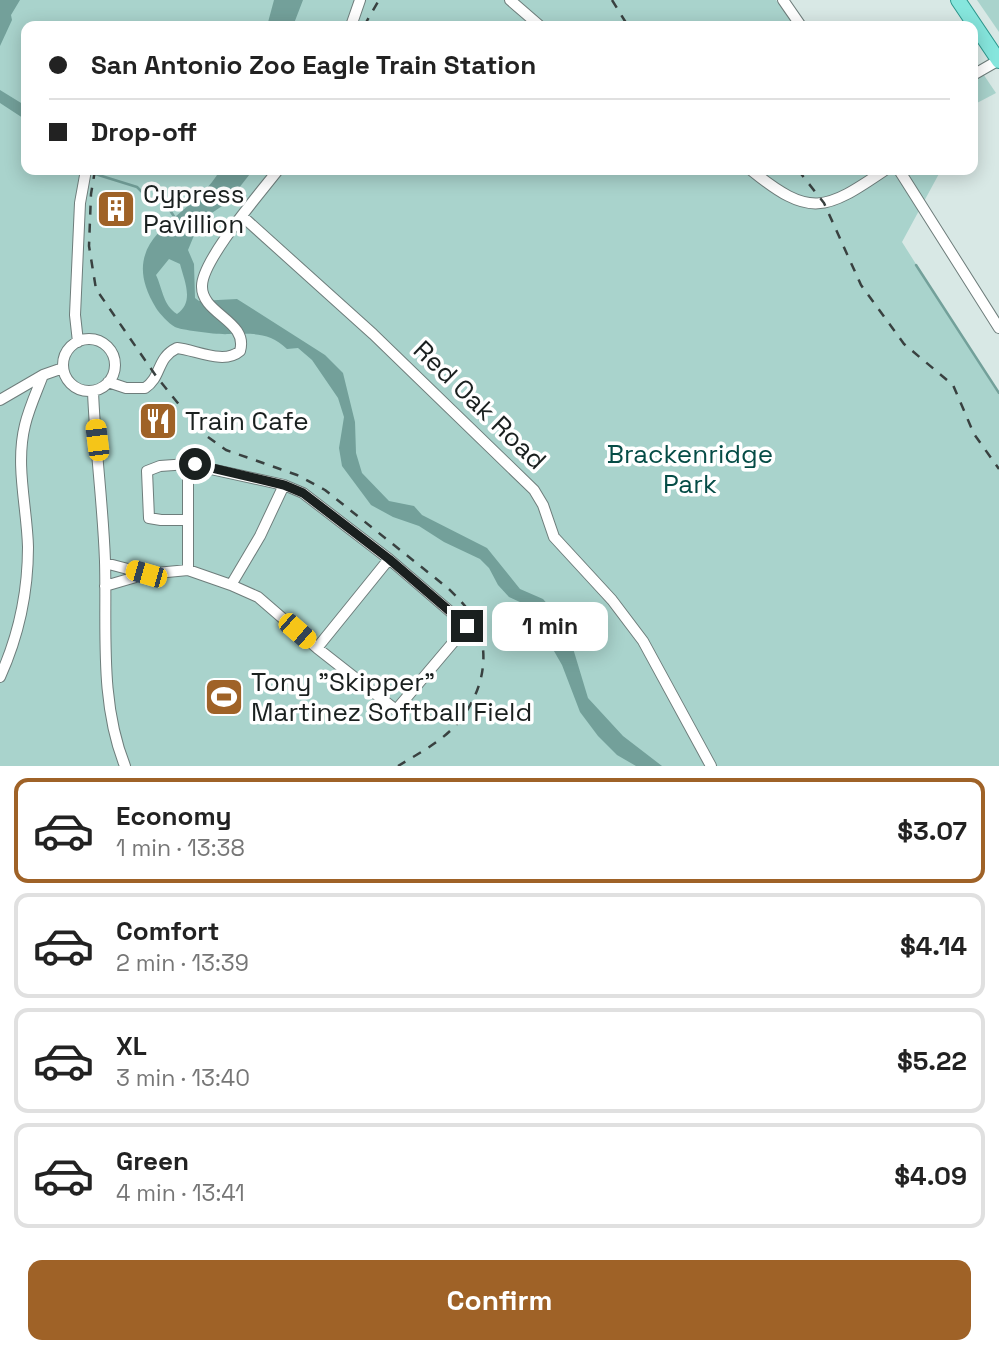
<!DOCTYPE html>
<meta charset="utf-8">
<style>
:root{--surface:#fff;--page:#f2f2f2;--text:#222;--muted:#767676;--line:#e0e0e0;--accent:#9f6227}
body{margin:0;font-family:"Space Grotesk",sans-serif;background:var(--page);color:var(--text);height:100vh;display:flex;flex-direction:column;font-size:26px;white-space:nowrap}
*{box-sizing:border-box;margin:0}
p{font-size:23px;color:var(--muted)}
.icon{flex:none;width:38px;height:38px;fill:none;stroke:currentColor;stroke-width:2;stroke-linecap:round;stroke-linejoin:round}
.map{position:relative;height:766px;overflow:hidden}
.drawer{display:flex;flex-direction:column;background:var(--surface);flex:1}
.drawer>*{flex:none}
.top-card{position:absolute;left:21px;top:21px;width:957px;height:154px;border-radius:14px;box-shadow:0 4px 18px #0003;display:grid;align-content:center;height:154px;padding:0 28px;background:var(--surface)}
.end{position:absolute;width:32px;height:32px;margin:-16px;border:9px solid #1a201f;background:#fff;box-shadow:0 0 0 4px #fff}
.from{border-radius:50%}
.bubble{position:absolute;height:49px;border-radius:14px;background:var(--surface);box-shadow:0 4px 18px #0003;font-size:23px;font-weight:600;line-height:49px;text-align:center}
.car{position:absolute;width:21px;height:42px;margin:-21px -10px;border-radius:9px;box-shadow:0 0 5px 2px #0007;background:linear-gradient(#f5c518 24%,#345 0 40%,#f5c518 0 76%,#345 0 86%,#f5c518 0)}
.top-card b{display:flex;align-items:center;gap:24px;height:66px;font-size:26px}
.top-card b+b{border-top:2px solid var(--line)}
.top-card i{width:18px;height:18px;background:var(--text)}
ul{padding:12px 0 0;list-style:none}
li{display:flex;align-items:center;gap:21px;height:105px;margin:0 14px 10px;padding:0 14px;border:4px solid var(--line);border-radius:14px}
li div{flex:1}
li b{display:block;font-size:26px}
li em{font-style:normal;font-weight:600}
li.selected{border-color:var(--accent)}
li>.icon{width:63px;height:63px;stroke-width:1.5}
.primary-button{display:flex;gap:14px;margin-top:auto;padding:14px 28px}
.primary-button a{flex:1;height:80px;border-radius:14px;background:var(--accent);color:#fff;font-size:28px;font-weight:600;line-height:80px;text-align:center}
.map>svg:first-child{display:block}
.green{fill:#a9d3cc}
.water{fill:#73a09a;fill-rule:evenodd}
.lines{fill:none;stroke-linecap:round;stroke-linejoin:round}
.stream{stroke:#73a09a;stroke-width:2.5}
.minor-casing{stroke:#6e7d7b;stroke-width:12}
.major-casing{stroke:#2c968c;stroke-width:16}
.minor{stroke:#fff;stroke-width:10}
.major{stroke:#86e6dd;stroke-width:14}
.rail{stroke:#394140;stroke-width:2.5;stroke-dasharray:9 9;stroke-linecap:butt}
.route{stroke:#1a201f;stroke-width:9}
.labels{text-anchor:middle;stroke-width:7;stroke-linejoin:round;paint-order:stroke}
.poi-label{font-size:26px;fill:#1a201f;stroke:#fff;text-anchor:start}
.street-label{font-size:26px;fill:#1a201f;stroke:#fff}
.park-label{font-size:26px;fill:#054c46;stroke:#fff}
</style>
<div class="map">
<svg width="999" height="766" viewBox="0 0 999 766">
<rect width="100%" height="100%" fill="#d8e8e5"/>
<path class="green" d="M 0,0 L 776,0 L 795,26 L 26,26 L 26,170 L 941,170 L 902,242 L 999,395 L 999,766 L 0,766 Z
M 977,0 L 999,0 L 999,32 Z
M 973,59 L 996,93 L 977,103 L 973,111 Z"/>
<path class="water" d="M 0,0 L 20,0 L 11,15 L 12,20 L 0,46 Z
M 274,0 L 303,0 L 293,26 L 267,26 Z
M 0,90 L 26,106 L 26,120 L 0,103 Z
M 220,170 L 253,170 L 228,202 L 200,221 L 188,250 L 194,264 L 195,298 L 199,301 L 237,299 L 325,355 L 343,373 L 355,422 L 356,453 L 362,473 L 389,501 L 414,506 L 422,515 L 487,548 L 520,589 L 543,599 L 557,615 L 572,645 L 588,698 L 623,736 L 662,766 L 636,766 L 617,755 L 598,736 L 580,712 L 562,665 L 535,618 L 522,603 L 509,597 L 498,585 L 489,568 L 480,559 L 444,542 L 419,526 L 393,517 L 371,505 L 342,466 L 339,448 L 344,417 L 338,398 L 312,360 L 298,348 L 287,349 C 269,331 251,334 228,334 C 220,335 180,330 175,327 C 168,323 160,314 156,308 C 111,234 194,219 220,170 ZM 169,259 L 180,264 C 184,280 195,302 177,314 C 163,305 163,290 156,275 Z"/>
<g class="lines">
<path class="stream" d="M 92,173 L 137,187 L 147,197 L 166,204 L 175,218
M 916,265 L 999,393"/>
<g class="minor-casing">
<path id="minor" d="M 510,0 L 540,26
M 783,0 L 801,26
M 351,26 L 360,0
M 973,75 L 999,60
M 751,170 C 810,218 825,211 885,170
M 899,170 L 999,328
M 242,216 L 373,334 L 534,490 L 543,505 L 554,537 L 612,600 L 643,641 L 711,766
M63 365a26 26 0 1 1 52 0a26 26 0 1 1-52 0Z
M 78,342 L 75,315 L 80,203 L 86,170
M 108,382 L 126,388 L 145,388 C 162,377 156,358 177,348 C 196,350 224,365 240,351 C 249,321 201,314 202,286 C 202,260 261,192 278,170
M 93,391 C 95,447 103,504 105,561 C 107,629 99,701 125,766
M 0,400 L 43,375 L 63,368
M 188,464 L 160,466 L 147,471 L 149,518 L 161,520 L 188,520
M 105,563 L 143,573
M 231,585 L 258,597 L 317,648 L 389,559 L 303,493 L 284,485
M 105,586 L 146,574 L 188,570 L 231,585 L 260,536 L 284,485 L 188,464 L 188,570
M 317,648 L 396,710 L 467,626 L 389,559
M 0,677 C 19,635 28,594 28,547 C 27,507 15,465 25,425 C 29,408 37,391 43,375"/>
</g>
<g class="major-casing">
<path id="major" d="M 958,0 L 999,61"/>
</g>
<use href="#minor" class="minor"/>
<use href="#major" class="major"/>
<path class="rail" d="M 612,0 L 628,26
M 364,26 L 379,0
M 95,170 L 91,194 L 89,246 L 96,289 L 156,376 L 201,432 L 226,450 L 297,475 L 325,490 L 449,589 C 460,600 470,610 476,623 C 493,660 479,702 452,729 C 437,744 416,755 398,766
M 798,170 L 824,203 L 861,285 L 904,344 L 953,385 L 974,434 L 999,469"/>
</g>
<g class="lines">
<path class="route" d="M 195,464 L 284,485 L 303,493 L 389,559 L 467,626"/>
</g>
<defs>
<g id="building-square" transform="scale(2.0125)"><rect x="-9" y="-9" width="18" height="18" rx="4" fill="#9f6227" stroke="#fff"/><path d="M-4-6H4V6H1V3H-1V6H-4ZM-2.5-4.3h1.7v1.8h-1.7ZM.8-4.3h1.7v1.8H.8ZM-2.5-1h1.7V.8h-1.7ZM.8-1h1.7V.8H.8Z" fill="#fff"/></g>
<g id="restaurant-square" transform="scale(2.0125)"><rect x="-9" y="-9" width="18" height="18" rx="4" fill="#9f6227" stroke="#fff"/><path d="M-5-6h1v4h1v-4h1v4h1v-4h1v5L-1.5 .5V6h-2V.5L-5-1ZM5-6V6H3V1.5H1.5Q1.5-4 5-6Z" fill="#fff"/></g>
<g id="stadium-square" transform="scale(2.0125)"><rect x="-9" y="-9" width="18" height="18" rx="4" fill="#9f6227" stroke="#fff"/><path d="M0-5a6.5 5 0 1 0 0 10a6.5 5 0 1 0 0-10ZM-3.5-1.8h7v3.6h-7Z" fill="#fff"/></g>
</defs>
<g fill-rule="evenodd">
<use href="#building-square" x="116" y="209"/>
<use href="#restaurant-square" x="158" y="421"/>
<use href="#stadium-square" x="224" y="697"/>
</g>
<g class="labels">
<g class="poi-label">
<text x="143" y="203">Cypress<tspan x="143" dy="30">Pavillion</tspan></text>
<text x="185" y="430">Train Cafe</text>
<text x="251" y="691">Tony "Skipper"<tspan x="251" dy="30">Martinez Softball Field</tspan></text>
</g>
<g class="street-label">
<text transform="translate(480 405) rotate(44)" y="9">Red Oak Road</text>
</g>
<g class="park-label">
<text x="690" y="463">Brackenridge<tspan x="690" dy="30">Park</tspan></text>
</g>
</g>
</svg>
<i class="end from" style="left:195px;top:464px"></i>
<i class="end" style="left:467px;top:626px"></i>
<div class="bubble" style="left:492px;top:602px;width:116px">1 min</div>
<i class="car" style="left:97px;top:440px;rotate:353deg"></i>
<i class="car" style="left:146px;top:574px;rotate:286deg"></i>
<i class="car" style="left:297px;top:631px;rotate:131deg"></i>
<div class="top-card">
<b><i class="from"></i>San Antonio Zoo Eagle Train Station</b>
<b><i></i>Drop-off</b>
</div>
</div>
<section class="drawer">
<ul>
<li class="selected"><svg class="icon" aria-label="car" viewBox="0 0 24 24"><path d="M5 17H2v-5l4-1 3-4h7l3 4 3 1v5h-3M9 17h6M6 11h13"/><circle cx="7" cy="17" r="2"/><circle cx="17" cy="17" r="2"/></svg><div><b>Economy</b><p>1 min · 13:38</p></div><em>$3.07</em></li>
<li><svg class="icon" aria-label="car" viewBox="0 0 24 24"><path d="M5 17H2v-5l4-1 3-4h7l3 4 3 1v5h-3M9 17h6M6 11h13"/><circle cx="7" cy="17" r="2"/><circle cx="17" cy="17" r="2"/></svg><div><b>Comfort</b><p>2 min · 13:39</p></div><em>$4.14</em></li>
<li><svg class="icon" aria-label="car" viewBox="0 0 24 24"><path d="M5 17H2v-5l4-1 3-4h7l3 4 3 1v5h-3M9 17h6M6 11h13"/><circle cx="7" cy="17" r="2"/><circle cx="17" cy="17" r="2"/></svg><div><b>XL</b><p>3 min · 13:40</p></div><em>$5.22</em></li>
<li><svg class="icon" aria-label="car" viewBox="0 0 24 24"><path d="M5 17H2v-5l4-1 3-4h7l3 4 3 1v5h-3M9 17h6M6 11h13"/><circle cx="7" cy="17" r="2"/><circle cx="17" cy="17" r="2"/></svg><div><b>Green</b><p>4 min · 13:41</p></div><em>$4.09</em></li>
</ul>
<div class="primary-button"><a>Confirm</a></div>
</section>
